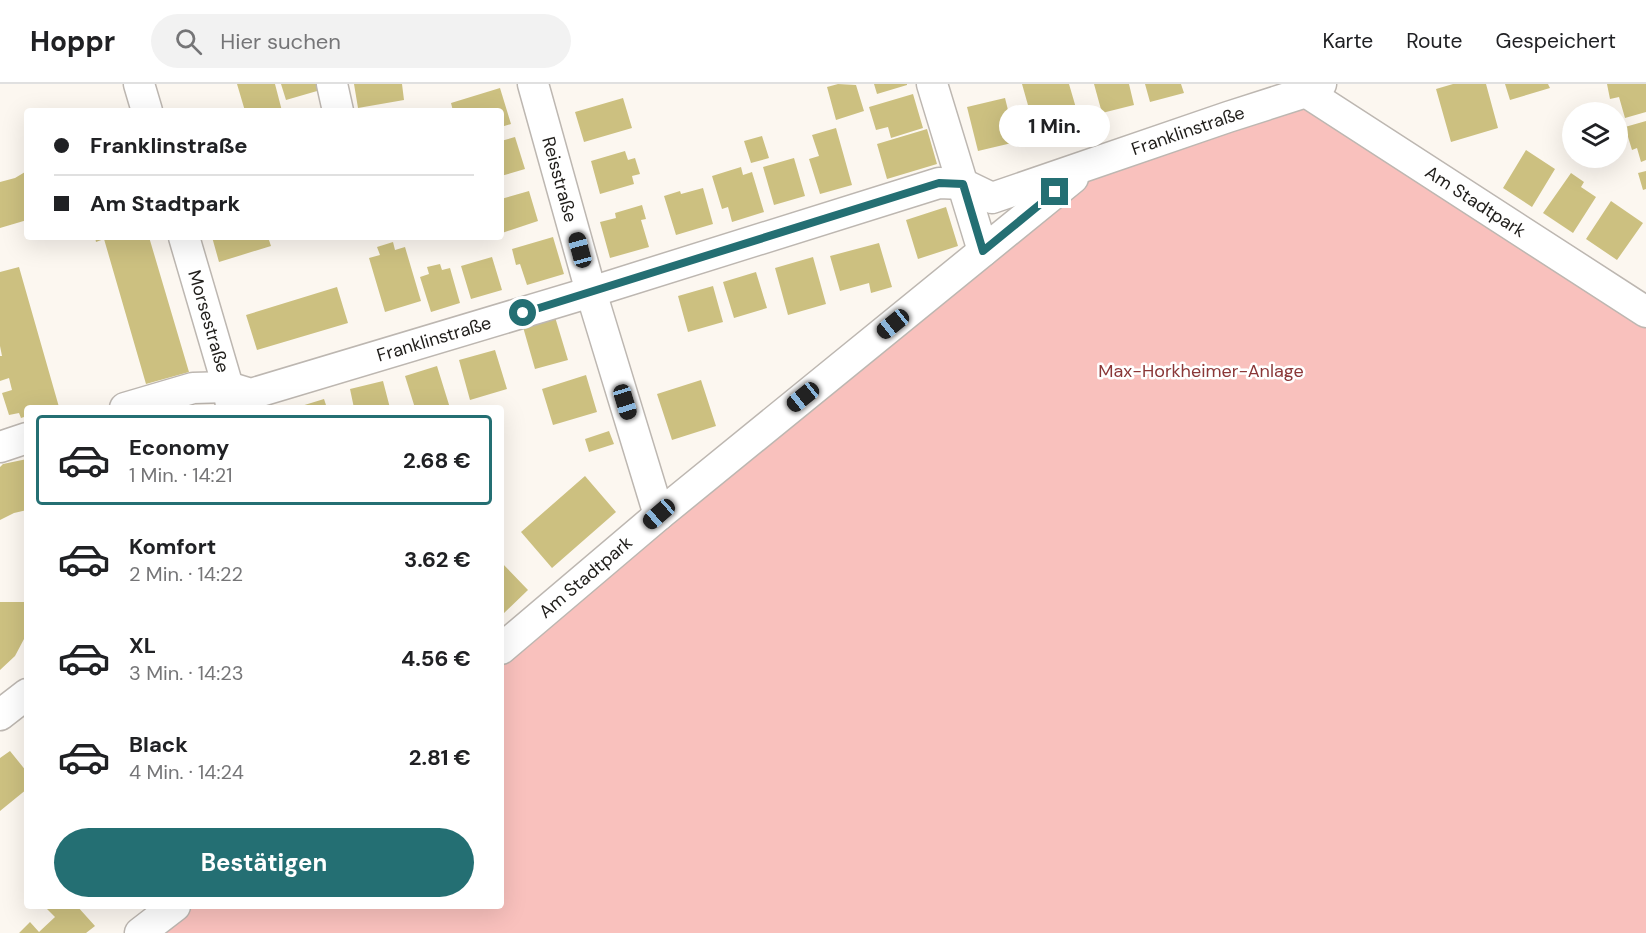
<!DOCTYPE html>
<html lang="de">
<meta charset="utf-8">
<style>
:root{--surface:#fff;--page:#f2f2f2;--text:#202124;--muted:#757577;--line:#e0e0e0;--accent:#246f73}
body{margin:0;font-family:"DM Sans",sans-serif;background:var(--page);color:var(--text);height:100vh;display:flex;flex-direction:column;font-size:22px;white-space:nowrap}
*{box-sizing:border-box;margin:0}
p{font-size:20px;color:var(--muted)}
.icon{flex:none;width:33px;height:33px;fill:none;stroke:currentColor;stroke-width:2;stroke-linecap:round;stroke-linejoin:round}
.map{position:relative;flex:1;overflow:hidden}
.side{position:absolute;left:24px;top:321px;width:480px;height:504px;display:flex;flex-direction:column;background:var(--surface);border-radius:6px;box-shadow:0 6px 24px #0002}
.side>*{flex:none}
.hud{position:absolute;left:24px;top:24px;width:480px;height:132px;border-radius:6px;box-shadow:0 6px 24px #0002;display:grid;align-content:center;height:132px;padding:0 30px;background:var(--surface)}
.controls{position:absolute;left:1562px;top:18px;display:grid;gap:12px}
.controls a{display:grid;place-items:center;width:66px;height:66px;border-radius:50%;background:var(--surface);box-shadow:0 6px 24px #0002;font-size:30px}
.end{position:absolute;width:27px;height:27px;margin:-14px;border:8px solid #246f73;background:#fff;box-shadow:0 0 0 3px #fff}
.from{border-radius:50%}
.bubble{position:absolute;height:42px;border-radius:21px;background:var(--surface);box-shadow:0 6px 24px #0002;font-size:20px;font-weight:700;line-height:42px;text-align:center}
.car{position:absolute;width:18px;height:36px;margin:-18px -9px;border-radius:8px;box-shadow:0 0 4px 2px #0007;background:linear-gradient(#222 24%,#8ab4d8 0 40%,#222 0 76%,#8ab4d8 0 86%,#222 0)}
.hud b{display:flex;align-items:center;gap:21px;height:57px;font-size:22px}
.hud b+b{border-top:2px solid var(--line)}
.hud i{width:15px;height:15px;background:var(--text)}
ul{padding:10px 0 0;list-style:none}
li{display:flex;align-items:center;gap:18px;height:90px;margin:0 12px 9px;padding:0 18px;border:3px solid transparent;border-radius:6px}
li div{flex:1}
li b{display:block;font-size:22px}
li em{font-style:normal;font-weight:700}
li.selected{border-color:var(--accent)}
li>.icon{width:54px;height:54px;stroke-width:1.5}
.cta{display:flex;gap:12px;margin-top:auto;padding:12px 30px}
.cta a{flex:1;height:69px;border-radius:36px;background:var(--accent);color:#fff;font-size:24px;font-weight:700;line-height:69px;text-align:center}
header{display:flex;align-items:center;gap:36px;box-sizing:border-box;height:84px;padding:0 30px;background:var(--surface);border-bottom:2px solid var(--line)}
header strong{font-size:28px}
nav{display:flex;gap:33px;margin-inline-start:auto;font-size:21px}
.search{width:420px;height:54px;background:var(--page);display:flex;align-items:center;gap:15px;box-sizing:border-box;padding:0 21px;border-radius:33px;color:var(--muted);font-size:22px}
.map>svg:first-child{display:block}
.green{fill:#f9c1bd}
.building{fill:#ccc080}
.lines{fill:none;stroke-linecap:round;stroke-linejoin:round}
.minor-casing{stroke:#bdb7b1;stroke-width:33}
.minor{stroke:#fff;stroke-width:30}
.route{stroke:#246f73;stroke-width:8}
.labels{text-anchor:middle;stroke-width:5;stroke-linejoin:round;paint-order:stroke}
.street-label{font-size:18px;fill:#201e1b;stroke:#fff}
.park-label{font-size:18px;fill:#8a3737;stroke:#fff}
</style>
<header>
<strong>Hoppr</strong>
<div class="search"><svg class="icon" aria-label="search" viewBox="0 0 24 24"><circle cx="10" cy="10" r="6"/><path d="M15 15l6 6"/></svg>Hier suchen</div>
<nav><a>Karte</a><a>Route</a><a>Gespeichert</a></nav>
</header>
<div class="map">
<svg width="1646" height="849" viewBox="0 0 1646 849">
<rect width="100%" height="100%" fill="#fcf7f0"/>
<path class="green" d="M 1294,19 L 1341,40 L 1646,238 L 1646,849 L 159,849 L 194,822 L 501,822 L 501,580 L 660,441 L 1097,86 Z"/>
<path class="building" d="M 237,0 L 275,0 L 282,27 L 245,27 Z
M 281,0 L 323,0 L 324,5 L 286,16 Z
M 354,0 L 402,0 L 404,16 L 358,24 Z
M 838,0 L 856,1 L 864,27 L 836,36 L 827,3 Z
M 874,0 L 907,0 L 907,1 L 877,10 Z
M 1022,0 L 1069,0 L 1081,41 L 1037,53 Z
M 1094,0 L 1129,0 L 1134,21 L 1102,29 Z
M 1145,0 L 1181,0 L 1184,9 L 1150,18 Z
M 1453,0 L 1486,0 L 1498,44 L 1451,58 L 1436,5 Z
M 1505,0 L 1548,0 L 1550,4 L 1510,16 Z
M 1607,0 L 1646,0 L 1646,28 L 1625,34 L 1619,13 L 1610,15 Z
M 500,4 L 511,40 L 501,43 L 501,27 L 453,27 L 451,19 Z
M 913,10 L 923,44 L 891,54 L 888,43 L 876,46 L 869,23 Z
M 623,14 L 632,44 L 584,58 L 575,28 Z
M 1005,14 L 1016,58 L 978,67 L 967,23 Z
M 1646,37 L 1646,76 L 1641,78 L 1637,64 L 1632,66 L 1625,43 Z
M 836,44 L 852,101 L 820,110 L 809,75 L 819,72 L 812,51 Z
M 927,45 L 937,80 L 887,95 L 877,60 Z
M 762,52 L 769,74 L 751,79 L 744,57 Z
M 515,53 L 525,85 L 501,92 L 501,57 Z
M 1526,66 L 1555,85 L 1532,123 L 1503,104 Z
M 625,67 L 628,76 L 635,74 L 640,90 L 632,92 L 634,100 L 600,110 L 591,77 Z
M 794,74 L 805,112 L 774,121 L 763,83 Z
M 741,83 L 743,91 L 752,88 L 764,128 L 732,138 L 728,123 L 722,125 L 712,92 Z
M 1646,87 L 1646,105 L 1643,106 L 1638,89 Z
M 25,88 L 27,93 L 27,136 L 0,144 L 0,98 L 15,94 Z
M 1571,89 L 1584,98 L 1581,103 L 1596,113 L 1573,149 L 1543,129 Z
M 703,104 L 713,140 L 676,151 L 664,112 L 680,107 L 681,110 Z
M 529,107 L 538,137 L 502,149 L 501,115 Z
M 1611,117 L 1643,139 L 1617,176 L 1586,155 Z
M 642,121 L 646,135 L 641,136 L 649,163 L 610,174 L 600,138 L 616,134 L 615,129 Z
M 946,123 L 958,162 L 918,175 L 906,136 Z
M 95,153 L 149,153 L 189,288 L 146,300 L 104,155 L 96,158 Z
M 212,153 L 268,153 L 271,162 L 219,178 Z
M 553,153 L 564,190 L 527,201 L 520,180 L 516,181 L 512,165 Z
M 393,158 L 395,166 L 405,163 L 421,217 L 385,228 L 369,174 L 380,171 L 377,163 Z
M 879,159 L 892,203 L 871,209 L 869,199 L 840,207 L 830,172 Z
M 492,173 L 502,206 L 471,215 L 461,182 Z
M 813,173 L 826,220 L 788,231 L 775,184 Z
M 440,180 L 442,186 L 450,184 L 460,219 L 431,228 L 420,193 L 429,190 L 427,183 Z
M 19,183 L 59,323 L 27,324 L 27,332 L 21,334 L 19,329 L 9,331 L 2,309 L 12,306 L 9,294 L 0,297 L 0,272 L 2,272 L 0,262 L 0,188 Z
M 756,188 L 767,224 L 734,234 L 723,198 Z
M 713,202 L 723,238 L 688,248 L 678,212 Z
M 337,203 L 348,239 L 257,266 L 246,231 Z
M 555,233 L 568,276 L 535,285 L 523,243 Z
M 495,266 L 507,305 L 470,316 L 459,276 Z
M 437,282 L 450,324 L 415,324 L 405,292 Z
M 586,291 L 597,328 L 553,341 L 542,305 Z
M 701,296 L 716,342 L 672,356 L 657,310 Z
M 383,297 L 390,324 L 354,324 L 350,305 Z
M 324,315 L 327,324 L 298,324 L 298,323 Z
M 609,347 L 614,360 L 589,368 L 585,355 Z
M 27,375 L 27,426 L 14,429 L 0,436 L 0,383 L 3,380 Z
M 585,392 L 616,428 L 552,484 L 521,448 Z
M 501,478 L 528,506 L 501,532 Z
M 0,518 L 27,518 L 27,543 L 24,555 L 15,572 L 0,586 Z
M 10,667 L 27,688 L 27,705 L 0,727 L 0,674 Z
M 50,822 L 77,822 L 95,842 L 86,849 L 19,849 L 30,838 L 39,848 L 55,833 L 47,825 Z"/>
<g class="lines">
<g class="minor-casing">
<g id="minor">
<path d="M 139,0 L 147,27"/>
<path d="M 332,0 L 338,27"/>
<path id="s1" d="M 533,0 L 591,208 L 659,431"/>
<path d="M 932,0 L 983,167"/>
<path id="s2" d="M 1304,0 L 1306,8 L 1646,228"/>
<path id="s3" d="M 184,153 L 228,303 L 231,321"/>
<path id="s4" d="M 125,324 L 193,304 L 228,303 L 251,310 L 591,208 L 939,99 L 963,100 L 992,114 L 1228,33 L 1306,8 L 1321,0"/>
<path d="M 0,363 L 27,354"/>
<path id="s5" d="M 501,565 L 659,431 L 1073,94"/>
<path d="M 0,631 L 27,610"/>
<path d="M 140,849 L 175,822"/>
</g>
</g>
<use href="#minor" class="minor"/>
</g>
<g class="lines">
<path class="route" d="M 523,229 L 939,99 L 963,100 L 983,167 L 1055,108"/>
</g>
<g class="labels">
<g class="street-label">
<text dy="6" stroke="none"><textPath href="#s4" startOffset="1113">Franklinstraße</textPath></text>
<text dy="6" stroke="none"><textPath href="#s1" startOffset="99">Reisstraße</textPath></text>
<text dy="6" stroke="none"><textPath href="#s2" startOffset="210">Am Stadtpark</textPath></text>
<text dy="6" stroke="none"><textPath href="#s3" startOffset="88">Morsestraße</textPath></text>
<text dy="6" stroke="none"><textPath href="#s4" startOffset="321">Franklinstraße</textPath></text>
<text dy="6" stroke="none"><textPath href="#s5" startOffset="111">Am Stadtpark</textPath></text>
</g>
<g class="park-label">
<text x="1201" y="293">Max-Horkheimer-Anlage</text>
</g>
</g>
</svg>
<div class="controls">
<a><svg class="icon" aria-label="layers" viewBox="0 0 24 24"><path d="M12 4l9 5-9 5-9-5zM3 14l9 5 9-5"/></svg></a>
</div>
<i class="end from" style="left:523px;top:229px"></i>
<i class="end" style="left:1055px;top:108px"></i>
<div class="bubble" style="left:999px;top:21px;width:111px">1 Min.</div>
<i class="car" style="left:580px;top:166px;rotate:345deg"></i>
<i class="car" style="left:893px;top:240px;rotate:231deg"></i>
<i class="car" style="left:803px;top:313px;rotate:231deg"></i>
<i class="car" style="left:625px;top:318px;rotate:163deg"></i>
<i class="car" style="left:659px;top:430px;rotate:229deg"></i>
<div class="hud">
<b><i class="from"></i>Franklinstraße</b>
<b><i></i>Am Stadtpark</b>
</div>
<section class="side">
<ul>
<li class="selected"><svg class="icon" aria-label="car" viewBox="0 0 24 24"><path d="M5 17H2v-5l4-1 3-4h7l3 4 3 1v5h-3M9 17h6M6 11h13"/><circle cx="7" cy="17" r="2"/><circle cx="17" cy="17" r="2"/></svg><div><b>Economy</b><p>1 Min. · 14:21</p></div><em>2.68 €</em></li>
<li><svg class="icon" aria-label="car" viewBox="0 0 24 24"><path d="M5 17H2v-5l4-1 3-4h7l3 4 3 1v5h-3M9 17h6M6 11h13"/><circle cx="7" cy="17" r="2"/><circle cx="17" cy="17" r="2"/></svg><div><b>Komfort</b><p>2 Min. · 14:22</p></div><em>3.62 €</em></li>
<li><svg class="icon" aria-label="car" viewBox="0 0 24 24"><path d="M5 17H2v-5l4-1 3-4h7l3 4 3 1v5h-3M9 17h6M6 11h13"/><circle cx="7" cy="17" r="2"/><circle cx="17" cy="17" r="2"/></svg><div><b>XL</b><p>3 Min. · 14:23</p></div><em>4.56 €</em></li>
<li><svg class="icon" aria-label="car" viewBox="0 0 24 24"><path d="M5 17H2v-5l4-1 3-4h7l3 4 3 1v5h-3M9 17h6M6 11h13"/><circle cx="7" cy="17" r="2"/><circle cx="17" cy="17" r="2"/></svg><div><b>Black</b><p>4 Min. · 14:24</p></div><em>2.81 €</em></li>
</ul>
<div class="cta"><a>Bestätigen</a></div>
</section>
</div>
